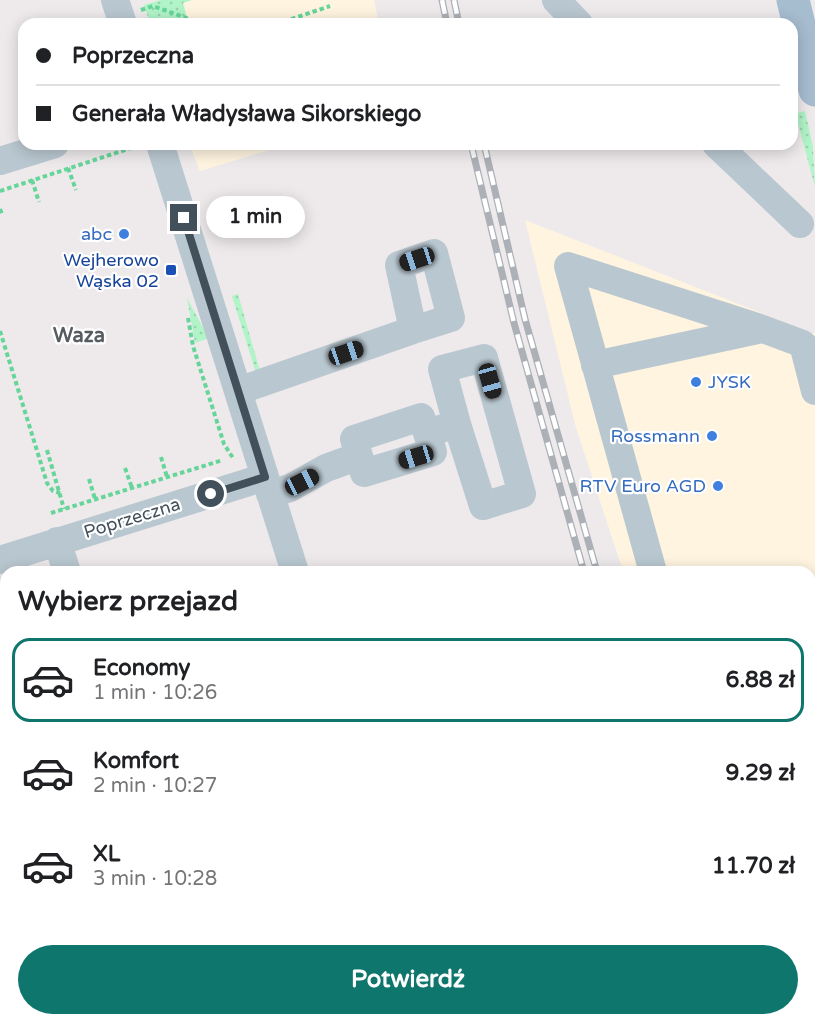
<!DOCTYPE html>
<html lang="pl">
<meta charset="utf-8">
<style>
:root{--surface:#fff;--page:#f2f2f2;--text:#202124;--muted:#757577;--line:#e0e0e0;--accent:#0f766e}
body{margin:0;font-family:"Varela Round",sans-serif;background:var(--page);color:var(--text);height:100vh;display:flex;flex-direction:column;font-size:22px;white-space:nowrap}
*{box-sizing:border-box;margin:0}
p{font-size:20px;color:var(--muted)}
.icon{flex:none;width:33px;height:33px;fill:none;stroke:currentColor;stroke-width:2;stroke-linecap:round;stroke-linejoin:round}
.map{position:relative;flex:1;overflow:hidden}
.side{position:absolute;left:0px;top:566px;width:816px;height:460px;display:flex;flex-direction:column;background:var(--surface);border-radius:18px 18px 0 0;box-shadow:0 3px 15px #0003}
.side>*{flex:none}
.top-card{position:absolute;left:18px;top:18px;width:780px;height:132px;border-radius:18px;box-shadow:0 3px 15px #0003;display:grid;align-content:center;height:132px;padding:0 18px;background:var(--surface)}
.end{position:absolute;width:27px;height:27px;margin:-14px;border:8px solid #41505a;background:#fff;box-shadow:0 0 0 3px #fff}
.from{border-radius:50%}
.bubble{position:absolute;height:42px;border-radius:21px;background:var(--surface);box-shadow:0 3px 15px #0003;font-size:20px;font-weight:700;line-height:42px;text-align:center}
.car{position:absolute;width:18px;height:36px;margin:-18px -9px;border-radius:8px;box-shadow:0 0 4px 2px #0007;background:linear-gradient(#222 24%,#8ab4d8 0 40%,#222 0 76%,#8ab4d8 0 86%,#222 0)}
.top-card b{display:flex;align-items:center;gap:21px;height:57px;font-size:22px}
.top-card b+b{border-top:2px solid var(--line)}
.top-card i{width:15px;height:15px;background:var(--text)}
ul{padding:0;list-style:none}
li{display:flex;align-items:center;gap:18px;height:84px;margin:0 12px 9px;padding:0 6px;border:3px solid transparent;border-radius:18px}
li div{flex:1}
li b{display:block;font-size:22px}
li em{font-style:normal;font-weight:700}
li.current{border-color:var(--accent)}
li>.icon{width:54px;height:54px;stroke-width:1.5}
h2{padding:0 18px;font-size:27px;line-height:72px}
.button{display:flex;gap:12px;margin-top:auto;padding:12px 18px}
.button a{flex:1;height:69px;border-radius:36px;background:var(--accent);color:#fff;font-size:24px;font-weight:700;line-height:69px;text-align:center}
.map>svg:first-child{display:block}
.commercial{fill:#fef4df}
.grass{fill:url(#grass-dots)}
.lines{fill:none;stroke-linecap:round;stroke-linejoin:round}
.path{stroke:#66d59a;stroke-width:4;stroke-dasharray:4.5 3;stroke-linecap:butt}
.minor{stroke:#b9c7d0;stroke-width:28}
.major{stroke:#a6bccf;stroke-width:33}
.rail-casing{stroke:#acb1b7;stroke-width:7}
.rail{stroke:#fff;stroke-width:4.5;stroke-dasharray:14;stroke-linecap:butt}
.route{stroke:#41505a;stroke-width:8}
.shop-dot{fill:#3f7fe0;stroke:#fff;stroke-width:2}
.transit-dot{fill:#1a4fb4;stroke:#fff;stroke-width:2}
.labels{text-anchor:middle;stroke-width:4.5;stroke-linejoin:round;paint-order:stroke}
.shop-label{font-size:18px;fill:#366cbe;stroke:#fff;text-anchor:end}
.transit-label{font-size:18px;fill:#164399;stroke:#fff;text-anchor:end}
.street-label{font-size:18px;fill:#41505a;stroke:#fff}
.neighbourhood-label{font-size:20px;font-weight:bold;fill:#575c61;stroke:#fff}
</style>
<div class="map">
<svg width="815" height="1025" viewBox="0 0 815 1025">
<defs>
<pattern id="grass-dots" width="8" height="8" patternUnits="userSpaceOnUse" patternTransform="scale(1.5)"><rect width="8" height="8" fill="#b1f4c8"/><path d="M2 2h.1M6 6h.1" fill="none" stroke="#99d3ae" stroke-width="1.8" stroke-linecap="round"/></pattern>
</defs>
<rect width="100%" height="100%" fill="#eeeaeb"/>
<path class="commercial" d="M 161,0 L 374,0 L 379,24 L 150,24 L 144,5 Z
M 189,144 L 289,144 L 200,171 Z
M 525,220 L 812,333 L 815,333 L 815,717 L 810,718 L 810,572 L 623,571 L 576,428 Z"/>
<path class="grass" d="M 161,0 L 192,0 L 183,3 L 187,17 L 173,21 L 174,24 L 150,24 L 144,5 Z
M 805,111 L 813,147 L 815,187 L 796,116 L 797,113 Z
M 238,294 L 261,375 L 257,376 L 232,296 Z
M 187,298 L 208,337 L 206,339 L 195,343 Z"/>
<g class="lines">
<path class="path" d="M 141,10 L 153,6 L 200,23
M 277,24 L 330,6
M 68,168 L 76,190
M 32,180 L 39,202
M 0,191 L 131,148
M 0,209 L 2,214
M 188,318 L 193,346 L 224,444 L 233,458
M 0,331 L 47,483 L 53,491 L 60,493
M 47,450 L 64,509
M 161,457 L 167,477
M 125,468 L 132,488
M 89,479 L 95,499
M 51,513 L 223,460"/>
<path class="minor" d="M 115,0 L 123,24
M 556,0 L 579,24
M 160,144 L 295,572
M 716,144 L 800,224
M 0,161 L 55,144
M 434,253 L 451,318 L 413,330 L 399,265 Z
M 595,365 L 763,329 L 803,344 L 815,391
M 238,391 L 413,330
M 359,456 L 364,473 L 433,452 L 427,433
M 270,494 L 290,488 L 326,468 L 359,456 L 354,439 L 421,417 L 427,433 L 457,424 L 442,369 L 484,358 L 522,494 L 483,506 L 457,424
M 57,541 L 67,572
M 0,560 L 265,477
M 653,572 L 568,266 L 763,329
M 810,687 L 815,686
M 0,752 L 6,750
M 0,936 L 6,934
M 437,1020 L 439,1025"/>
<path class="major" d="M 793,0 L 815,90"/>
<g class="rail-casing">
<path id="rail" d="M 442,0 L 447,24
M 454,0 L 459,24
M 471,144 L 514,323 L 584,572
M 484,144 L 525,319 L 597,572
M 719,1020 L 720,1025
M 732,1020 L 733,1025"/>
</g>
<use href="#rail" class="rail"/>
</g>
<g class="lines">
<path class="route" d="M 184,218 L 265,477 L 211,494"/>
</g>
<g class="shop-dot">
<circle cx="124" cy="234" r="6"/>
<circle cx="696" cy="382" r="6"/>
<circle cx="712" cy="436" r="6"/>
<circle cx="718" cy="486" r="6"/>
</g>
<rect class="transit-dot" x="165" y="264" width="12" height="12" rx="3"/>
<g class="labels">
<g class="shop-label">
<text x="112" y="240">abc</text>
<text x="708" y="388" text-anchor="start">JYSK</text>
<text x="700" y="442">Rossmann</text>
<text x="706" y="492">RTV Euro AGD</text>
</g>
<g class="transit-label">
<text x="159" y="266">Wejherowo<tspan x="159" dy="21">Wąska 02</tspan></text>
</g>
<g class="street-label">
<text transform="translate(132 518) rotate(-17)" y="6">Poprzeczna</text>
</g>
<g class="neighbourhood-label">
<text x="79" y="342">Waza</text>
</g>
</g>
</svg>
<i class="end from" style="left:211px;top:494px"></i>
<i class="end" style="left:184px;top:218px"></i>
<div class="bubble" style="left:206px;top:196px;width:99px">1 min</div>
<i class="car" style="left:417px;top:259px;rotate:252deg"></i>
<i class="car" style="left:346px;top:353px;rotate:71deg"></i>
<i class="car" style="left:490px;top:381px;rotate:164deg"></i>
<i class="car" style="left:416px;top:457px;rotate:253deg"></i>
<i class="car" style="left:302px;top:482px;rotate:63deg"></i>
<div class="top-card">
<b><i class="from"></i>Poprzeczna</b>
<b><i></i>Generała Władysława Sikorskiego</b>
</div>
<section class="side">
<h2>Wybierz przejazd</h2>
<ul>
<li class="current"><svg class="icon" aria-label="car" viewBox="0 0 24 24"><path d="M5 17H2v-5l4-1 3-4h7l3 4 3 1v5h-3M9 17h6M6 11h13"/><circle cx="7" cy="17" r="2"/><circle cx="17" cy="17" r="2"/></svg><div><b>Economy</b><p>1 min · 10:26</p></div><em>6.88 zł</em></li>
<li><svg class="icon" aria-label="car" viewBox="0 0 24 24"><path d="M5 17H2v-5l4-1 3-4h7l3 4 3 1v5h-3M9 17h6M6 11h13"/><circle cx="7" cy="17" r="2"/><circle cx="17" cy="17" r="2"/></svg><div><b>Komfort</b><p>2 min · 10:27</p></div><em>9.29 zł</em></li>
<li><svg class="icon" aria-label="car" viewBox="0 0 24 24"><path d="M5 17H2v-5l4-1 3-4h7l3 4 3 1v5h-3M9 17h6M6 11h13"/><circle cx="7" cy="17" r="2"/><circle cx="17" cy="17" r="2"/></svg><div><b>XL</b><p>3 min · 10:28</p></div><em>11.70 zł</em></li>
</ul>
<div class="button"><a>Potwierdź</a></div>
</section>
</div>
